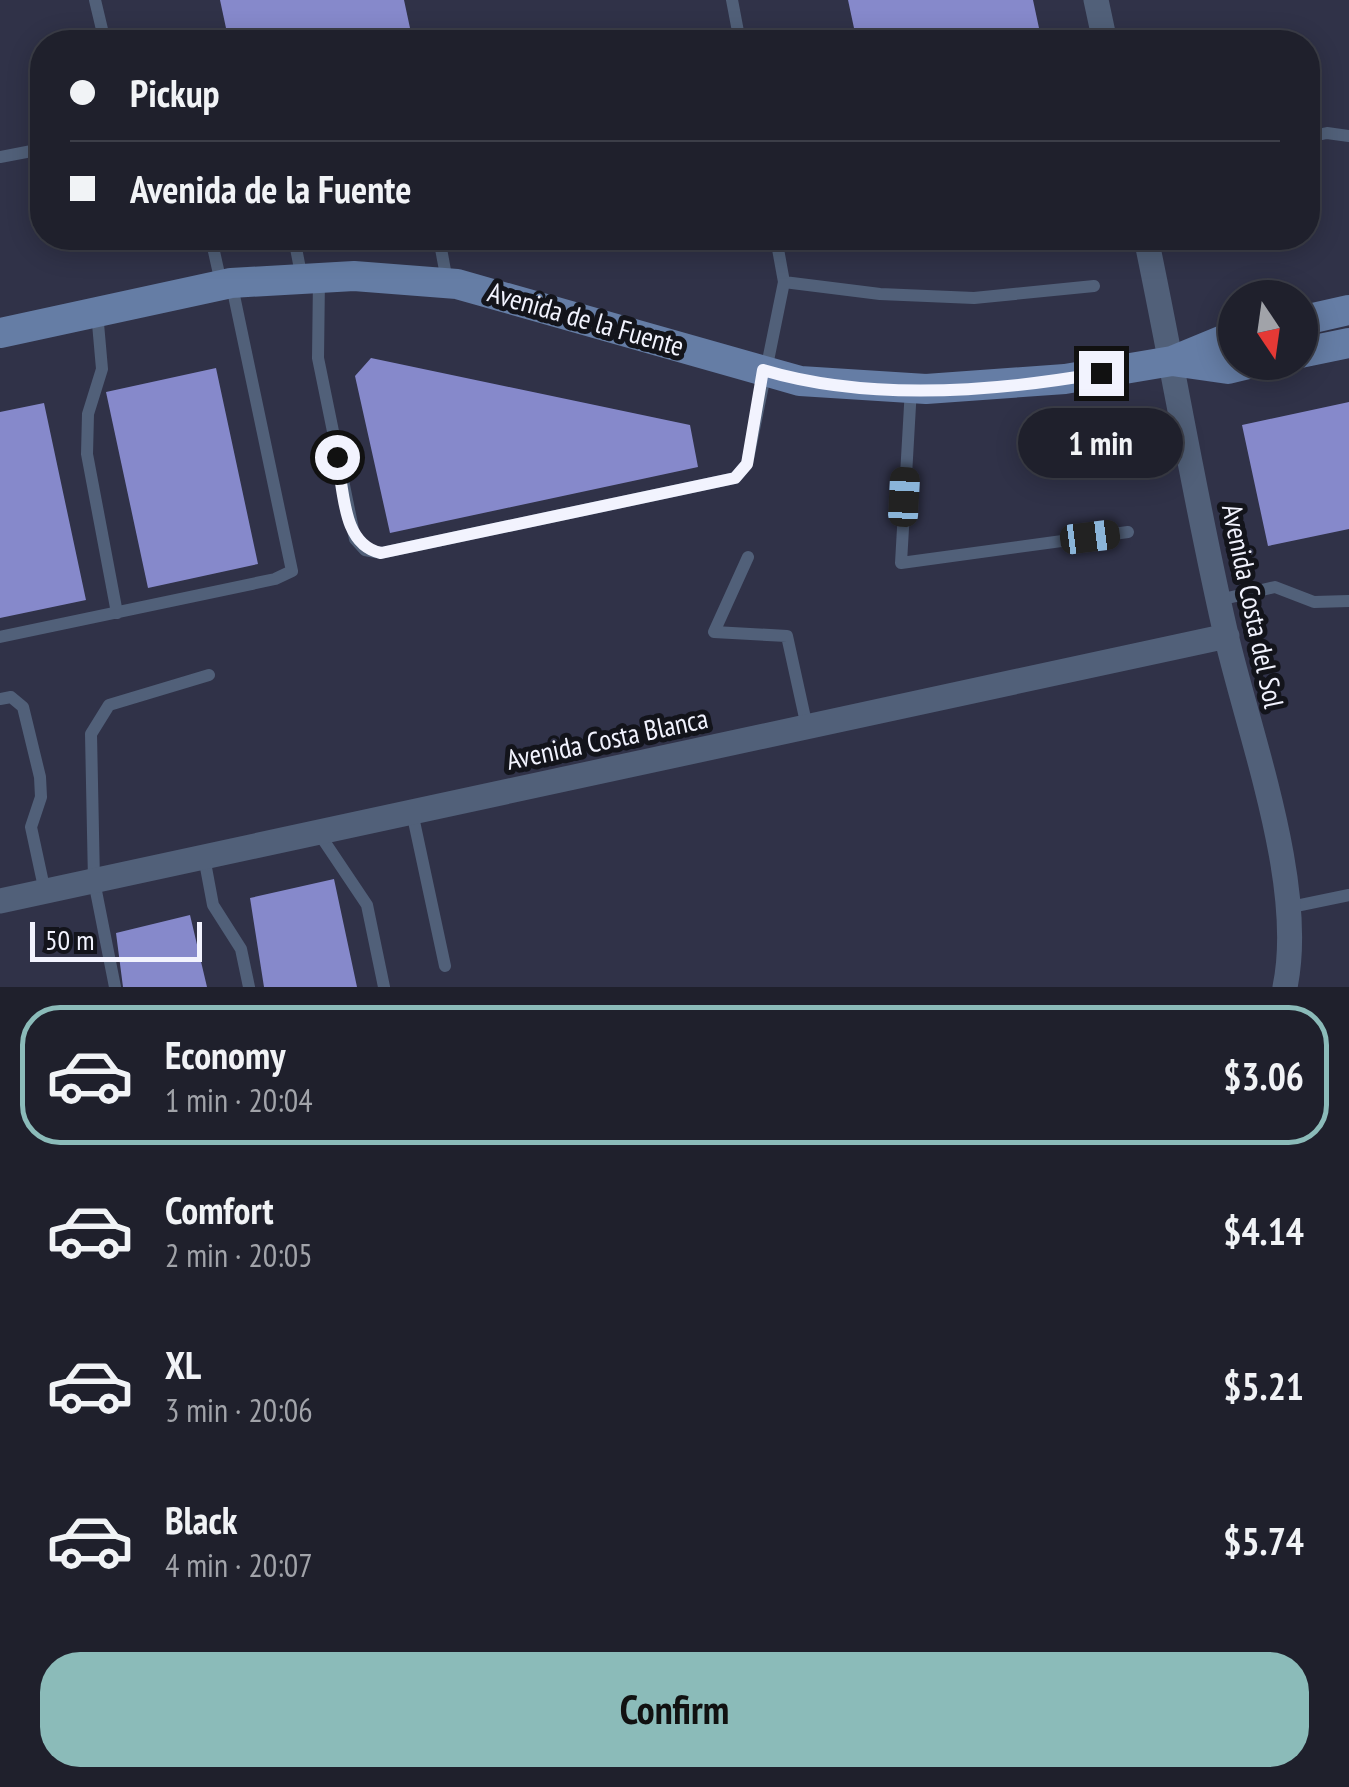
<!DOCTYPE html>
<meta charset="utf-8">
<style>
:root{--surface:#1f202c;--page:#2c2d38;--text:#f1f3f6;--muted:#a1a3a9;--line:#3c3e48;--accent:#8bbbb9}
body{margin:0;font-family:"PT Sans Narrow",sans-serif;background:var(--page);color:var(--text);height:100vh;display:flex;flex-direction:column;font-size:38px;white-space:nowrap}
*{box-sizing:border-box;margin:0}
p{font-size:32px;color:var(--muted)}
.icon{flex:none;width:55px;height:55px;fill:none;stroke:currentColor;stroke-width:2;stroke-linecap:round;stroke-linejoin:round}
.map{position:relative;height:987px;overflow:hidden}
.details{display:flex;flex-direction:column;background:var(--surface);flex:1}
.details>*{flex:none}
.guide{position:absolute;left:30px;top:30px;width:1290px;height:220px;border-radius:40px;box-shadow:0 5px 25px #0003,0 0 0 2px var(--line);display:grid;align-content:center;height:220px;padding:0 40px;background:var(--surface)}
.needle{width:65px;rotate:167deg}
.controls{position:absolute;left:1218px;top:280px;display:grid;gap:20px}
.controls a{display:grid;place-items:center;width:100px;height:100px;border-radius:50%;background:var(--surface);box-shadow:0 5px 25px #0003,0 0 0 2px var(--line);font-size:50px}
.scale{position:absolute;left:30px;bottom:25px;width:172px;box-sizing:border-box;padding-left:10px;border:5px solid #f2f3fe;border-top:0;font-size:28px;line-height:35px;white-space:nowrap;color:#f2f3fe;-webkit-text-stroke:8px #13141b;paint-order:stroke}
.end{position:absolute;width:45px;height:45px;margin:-22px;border:12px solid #f2f3fe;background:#111;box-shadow:0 0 0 5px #111}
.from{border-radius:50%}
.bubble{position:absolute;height:70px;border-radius:35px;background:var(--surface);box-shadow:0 5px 25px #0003,0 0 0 2px var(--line);font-size:32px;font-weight:700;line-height:70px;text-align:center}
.car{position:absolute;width:30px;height:60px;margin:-30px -15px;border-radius:12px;box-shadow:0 0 8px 2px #0007;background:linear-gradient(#222 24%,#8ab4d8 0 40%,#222 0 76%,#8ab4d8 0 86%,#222 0)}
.guide b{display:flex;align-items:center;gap:35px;height:95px;font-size:38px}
.guide b+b{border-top:2px solid var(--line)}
.guide i{width:25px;height:25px;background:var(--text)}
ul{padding:18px 0 0;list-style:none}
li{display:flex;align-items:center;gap:30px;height:140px;margin:0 20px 15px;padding:0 20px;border:5px solid transparent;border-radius:40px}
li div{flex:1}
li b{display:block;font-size:38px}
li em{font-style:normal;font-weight:700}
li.on{border-color:var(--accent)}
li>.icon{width:90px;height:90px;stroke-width:1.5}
.action{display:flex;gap:20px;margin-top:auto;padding:20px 40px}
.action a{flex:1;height:115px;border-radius:40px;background:var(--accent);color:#111;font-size:40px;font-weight:700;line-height:115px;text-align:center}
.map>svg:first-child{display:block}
.built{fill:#303248;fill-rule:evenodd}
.building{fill:#8689cb}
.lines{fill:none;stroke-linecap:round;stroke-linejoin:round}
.lane{stroke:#516079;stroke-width:12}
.street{stroke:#516079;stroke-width:25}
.secondary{stroke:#657da5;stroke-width:30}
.route{stroke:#f2f3fe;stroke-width:12}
.labels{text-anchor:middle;stroke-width:10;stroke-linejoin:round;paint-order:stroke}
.street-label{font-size:28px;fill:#f2f3fe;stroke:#13141b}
</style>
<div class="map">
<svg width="1349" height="987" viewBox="0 0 1349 987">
<rect width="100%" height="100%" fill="#292b3a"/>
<path class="built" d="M 0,0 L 1349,0 L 1349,987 L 0,987 ZM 42,42 L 1308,42 L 1308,238 L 42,238 ZM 1235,298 L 1300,298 L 1300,362 L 1235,362 Z"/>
<path class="building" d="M 220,0 L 404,0 L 413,42 L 229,42 Z
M 848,0 L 1033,0 L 1042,42 L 857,42 Z
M 901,238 L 1001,238 L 1001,239 L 956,249 L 953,240 L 904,250 Z
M 1007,238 L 1058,238 L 1058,240 L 1010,247 Z
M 371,358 L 690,425 L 698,467 L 390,533 L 355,376 Z
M 216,368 L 258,564 L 148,588 L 106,392 Z
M 1349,402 L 1349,529 L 1268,546 L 1242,425 Z
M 44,403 L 86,600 L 0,618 L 0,412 Z
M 334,879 L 357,987 L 264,987 L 250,898 Z
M 190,915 L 207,987 L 123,987 L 116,933 Z"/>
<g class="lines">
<path class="lane" d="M 95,0 L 105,42
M 732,0 L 740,42
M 1308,137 L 1327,133 L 1349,136
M 0,157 L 42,149
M 211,238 L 221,283
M 294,238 L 302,279
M 439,238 L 447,281
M 776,238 L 784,282 L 880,294 L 974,298 L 1094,286
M 319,278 L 318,358 L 355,539 L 365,550 L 381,553 L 735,478 L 747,464 L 784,282
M 97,312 L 102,369 L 88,414 L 87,454 L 117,613
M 911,388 L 901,563 L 1128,532
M 748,557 L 714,632 L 787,636 L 807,727
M 1219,600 L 1275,587 L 1314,602 L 1349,601
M 0,637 L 275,579 L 292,571 L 232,286
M 0,699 L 11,697 L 23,707 L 40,777 L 41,797 L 31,827 L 45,892
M 412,812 L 445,966
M 318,832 L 367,905 L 384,987
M 204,857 L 213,905 L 241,949 L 249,987
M 1291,907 L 1349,895
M 115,987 L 94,881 L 91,734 L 109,705 L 209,675"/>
<path class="street" d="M 1096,0 L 1105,42
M 1146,238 C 1174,371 1196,506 1227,639 C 1251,740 1306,887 1285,987
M 0,901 L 1227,636"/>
<path class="secondary" d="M 1300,321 L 1349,310
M 0,333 L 231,283 L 354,276 L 457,284 L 800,381 L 926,389 L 1065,379 L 1172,361 L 1235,335
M 1300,353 L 1349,343
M 1172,361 L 1228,369 L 1257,362"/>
</g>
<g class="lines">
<path class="route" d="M 337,457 C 344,491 342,545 381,553 L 735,478 L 747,464 L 763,370 C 867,401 994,392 1101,373"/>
</g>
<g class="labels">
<g class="street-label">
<text transform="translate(586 319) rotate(16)" y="10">Avenida de la Fuente</text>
<text transform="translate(1253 606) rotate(78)" y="10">Avenida Costa del Sol</text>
<text transform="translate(607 739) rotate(-12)" y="10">Avenida Costa Blanca</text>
</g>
</g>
</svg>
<div class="controls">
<a><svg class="needle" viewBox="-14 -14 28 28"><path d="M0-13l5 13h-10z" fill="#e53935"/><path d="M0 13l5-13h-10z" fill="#a1a3a9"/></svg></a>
</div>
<div class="scale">50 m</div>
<i class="end from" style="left:337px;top:457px"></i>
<i class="end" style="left:1101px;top:373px"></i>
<div class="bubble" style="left:1018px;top:408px;width:165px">1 min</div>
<i class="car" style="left:904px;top:497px;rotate:3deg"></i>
<i class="car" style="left:1090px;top:537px;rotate:83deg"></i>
<div class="guide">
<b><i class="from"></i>Pickup</b>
<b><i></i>Avenida de la Fuente</b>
</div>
</div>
<section class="details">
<ul>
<li class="on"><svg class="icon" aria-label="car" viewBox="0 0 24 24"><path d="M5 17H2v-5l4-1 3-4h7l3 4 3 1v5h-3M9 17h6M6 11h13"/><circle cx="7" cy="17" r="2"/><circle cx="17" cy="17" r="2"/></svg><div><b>Economy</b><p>1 min · 20:04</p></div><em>$3.06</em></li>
<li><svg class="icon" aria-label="car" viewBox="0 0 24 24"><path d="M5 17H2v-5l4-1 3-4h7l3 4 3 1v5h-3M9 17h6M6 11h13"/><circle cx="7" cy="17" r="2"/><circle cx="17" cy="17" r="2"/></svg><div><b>Comfort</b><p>2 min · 20:05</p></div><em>$4.14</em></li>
<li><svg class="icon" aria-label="car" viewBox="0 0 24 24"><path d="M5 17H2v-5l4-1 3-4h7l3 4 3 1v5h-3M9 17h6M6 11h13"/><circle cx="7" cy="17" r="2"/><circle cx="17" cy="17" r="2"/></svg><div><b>XL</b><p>3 min · 20:06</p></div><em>$5.21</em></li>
<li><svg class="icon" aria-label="car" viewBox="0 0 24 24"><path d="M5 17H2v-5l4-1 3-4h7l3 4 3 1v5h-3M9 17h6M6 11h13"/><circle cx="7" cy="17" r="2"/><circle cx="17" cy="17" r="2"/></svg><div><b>Black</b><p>4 min · 20:07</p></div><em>$5.74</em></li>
</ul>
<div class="action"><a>Confirm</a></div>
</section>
